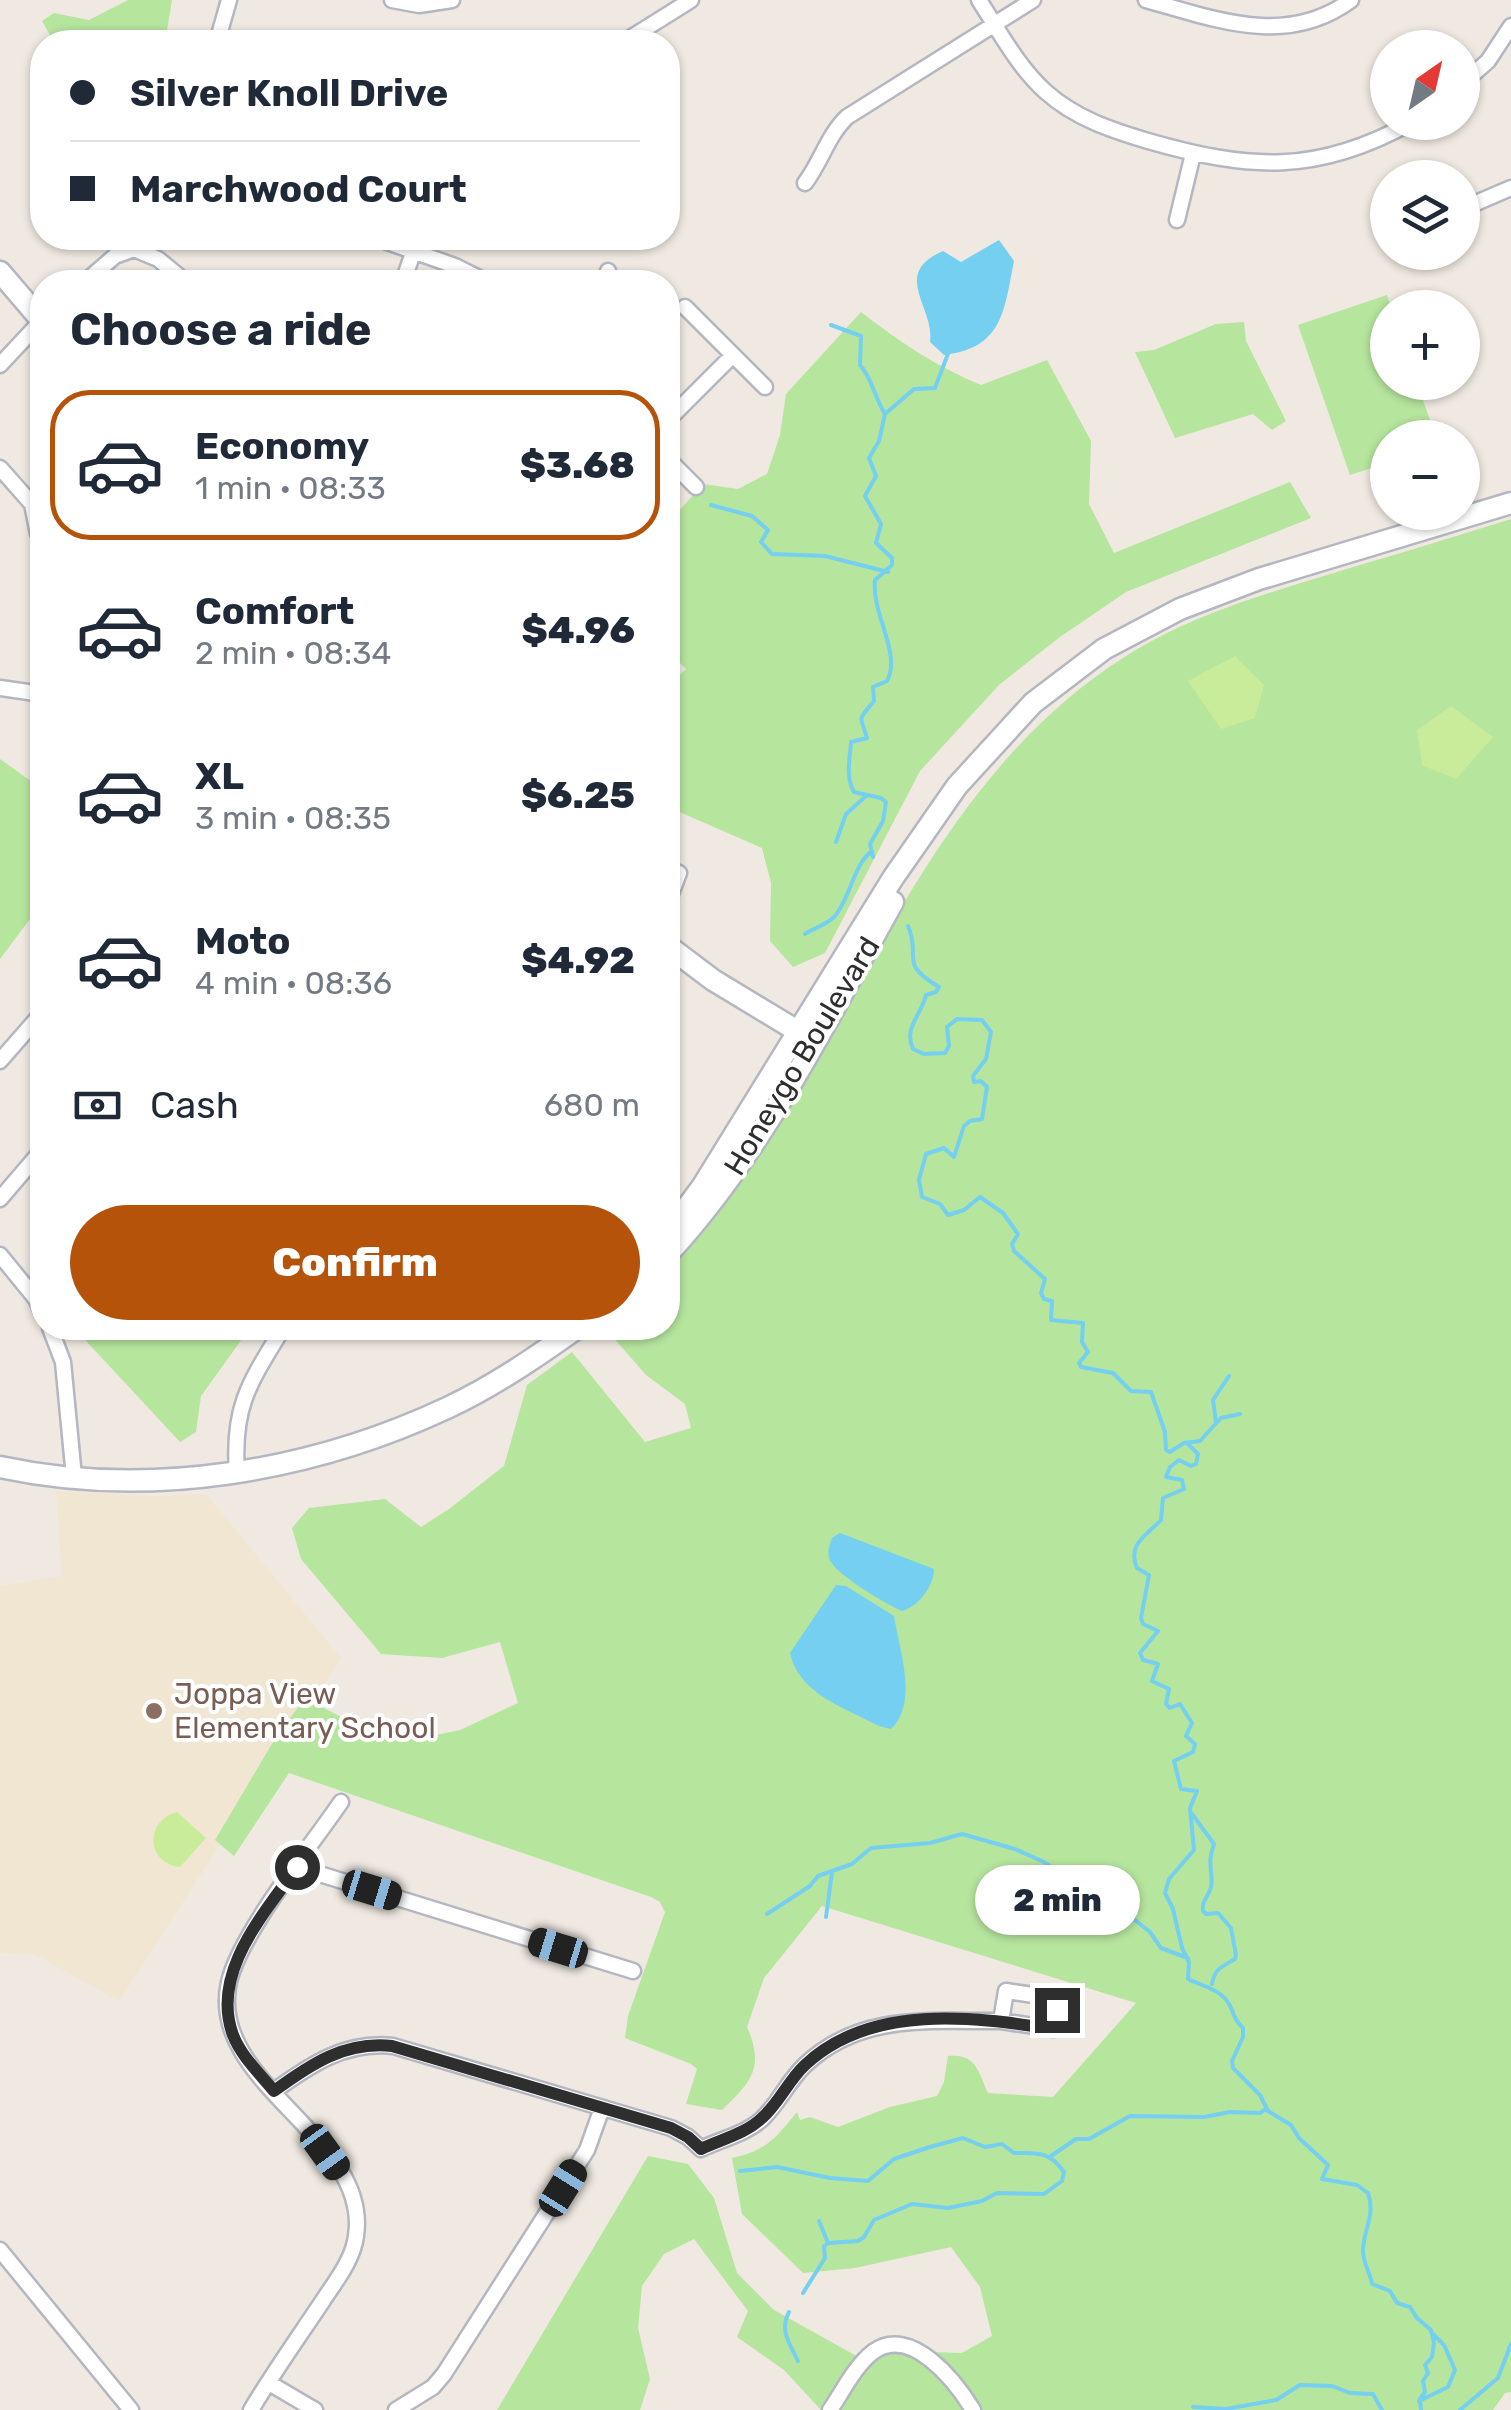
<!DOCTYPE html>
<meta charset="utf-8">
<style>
:root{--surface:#fff;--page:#f6f6f7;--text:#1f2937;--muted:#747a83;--line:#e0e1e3;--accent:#b45309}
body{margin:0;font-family:Rubik,sans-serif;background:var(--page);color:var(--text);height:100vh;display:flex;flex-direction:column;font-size:38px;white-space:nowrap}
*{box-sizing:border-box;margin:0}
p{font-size:32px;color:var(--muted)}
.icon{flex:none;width:55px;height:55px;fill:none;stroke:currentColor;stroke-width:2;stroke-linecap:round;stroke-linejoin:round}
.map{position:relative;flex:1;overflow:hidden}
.sheet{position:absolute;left:30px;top:270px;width:650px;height:1070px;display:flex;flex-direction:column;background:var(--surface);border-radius:40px;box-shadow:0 2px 8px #0004}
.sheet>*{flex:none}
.guide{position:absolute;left:30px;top:30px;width:650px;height:220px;border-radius:40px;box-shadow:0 2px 8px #0004;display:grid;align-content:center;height:220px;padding:0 40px;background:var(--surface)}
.needle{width:65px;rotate:34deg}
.controls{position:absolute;left:1370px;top:30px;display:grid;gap:20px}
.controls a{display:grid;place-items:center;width:110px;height:110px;border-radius:50%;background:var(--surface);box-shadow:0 2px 8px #0004;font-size:50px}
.end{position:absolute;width:45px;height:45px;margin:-22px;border:12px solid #2e2e2e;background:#fff;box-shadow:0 0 0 5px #fff}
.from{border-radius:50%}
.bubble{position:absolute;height:70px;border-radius:35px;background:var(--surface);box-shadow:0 2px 8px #0004;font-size:32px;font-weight:800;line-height:70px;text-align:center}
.car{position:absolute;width:30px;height:60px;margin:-30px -15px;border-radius:12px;box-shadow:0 0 8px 2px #0007;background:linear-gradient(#222 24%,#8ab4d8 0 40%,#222 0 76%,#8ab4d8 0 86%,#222 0)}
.guide b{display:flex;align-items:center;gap:35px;height:95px;font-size:38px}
.guide b+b{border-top:2px solid var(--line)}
.guide i{width:25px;height:25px;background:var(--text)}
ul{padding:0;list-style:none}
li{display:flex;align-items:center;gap:30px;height:150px;margin:0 20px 15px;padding:0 20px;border:5px solid transparent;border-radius:40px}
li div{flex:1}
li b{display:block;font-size:38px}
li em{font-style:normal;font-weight:800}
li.selected{border-color:var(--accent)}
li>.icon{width:90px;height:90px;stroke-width:1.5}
h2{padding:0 40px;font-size:45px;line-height:120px}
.pay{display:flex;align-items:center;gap:25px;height:110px;padding:0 40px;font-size:38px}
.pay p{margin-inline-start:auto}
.button{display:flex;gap:20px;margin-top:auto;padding:20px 40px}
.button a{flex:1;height:115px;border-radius:60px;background:var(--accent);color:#fff;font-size:40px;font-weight:800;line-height:115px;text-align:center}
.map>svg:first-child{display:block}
.education{fill:#f0e6d1}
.green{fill:#b6e59e}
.pitch{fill:#c9ec9a}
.water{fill:#75cff0}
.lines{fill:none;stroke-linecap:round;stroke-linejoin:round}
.stream{stroke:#75cff0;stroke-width:4}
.street-casing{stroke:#b4b7c1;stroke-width:19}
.secondary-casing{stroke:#b4b7c1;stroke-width:25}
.street{stroke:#fff;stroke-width:14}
.secondary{stroke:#fff;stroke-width:20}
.route{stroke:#2e2e2e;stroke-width:12}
.education-dot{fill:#8d6e63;stroke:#fff;stroke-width:4}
.labels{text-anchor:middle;stroke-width:8;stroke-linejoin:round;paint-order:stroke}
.street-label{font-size:30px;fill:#2e2e2e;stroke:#fff}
.education-label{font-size:30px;fill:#785e54;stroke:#fff;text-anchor:start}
</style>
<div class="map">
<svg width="1511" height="2410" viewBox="0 0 1511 2410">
<rect width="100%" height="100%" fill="#efe9e1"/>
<path class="education" d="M 56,1491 L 156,1496 L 206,1494 L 341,1658 L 119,2001 L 36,1955 L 0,1953 L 0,1586 L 62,1576 Z"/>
<path class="green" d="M 128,0 L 172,0 L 165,42 L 54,42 L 42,21 L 54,13 L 89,20 Z
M 1387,295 L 1391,307 L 1388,308 L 1388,382 L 1417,383 L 1436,437 L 1388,438 L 1387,463 L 1350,475 L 1298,325 Z
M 861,312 C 898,341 937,367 981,385 L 1047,360 L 1091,441 L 1089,504 L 1114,553 L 1290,482 L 1311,518 L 1126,592 L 1060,637 L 999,685 L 920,771 L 825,953 L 793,967 L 770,941 L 771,883 L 762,848 L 668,807 L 668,687 L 686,669 L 668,651 L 668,523 L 703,484 L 738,489 L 767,474 L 780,435 L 786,394 Z
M 1244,322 L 1246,341 L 1286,421 L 1272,430 L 1253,414 L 1175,438 L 1135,352 L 1154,350 L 1216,324 Z
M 1511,519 L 1511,2392 L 1505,2393 L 1493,2410 L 821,2410 L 784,2370 L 737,2337 L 748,2311 L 694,2239 L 664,2254 L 642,2286 L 638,2328 L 650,2379 L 640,2410 L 497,2410 L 648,2156 L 688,2164 L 714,2198 L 737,2273 L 774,2310 L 869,2363 L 893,2351 L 962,2353 L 992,2336 L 980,2287 L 951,2247 L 855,2268 L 803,2273 L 742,2214 L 732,2158 C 767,2150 775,2139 797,2112 L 800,2120 L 810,2117 L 838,2127 L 890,2107 L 937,2096 L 944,2082 L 948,2056 C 975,2053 978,2070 988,2093 L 1053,2097 L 1136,2003 L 822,1906 L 764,1978 L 747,2027 C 765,2068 751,2082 722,2110 L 686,2104 L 697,2069 L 691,2064 L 625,2038 L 628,2016 L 665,1912 L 660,1902 L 651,1897 L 289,1773 L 234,1856 L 215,1840 L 276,1737 L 305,1698 L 377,1736 L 436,1735 L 460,1730 L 518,1703 L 500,1642 L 442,1658 L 381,1654 L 301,1559 L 292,1528 L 309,1508 L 385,1499 L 421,1527 L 449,1509 L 504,1466 L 527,1385 L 572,1352 L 645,1442 L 691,1428 L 685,1404 L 646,1375 L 605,1328 L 668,1328 L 668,1268 C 844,1082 902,797 1126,656 C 1189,616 1259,596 1330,574 C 1390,556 1451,538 1511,519 Z
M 0,759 L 42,789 L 42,903 L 0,959 Z
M 74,1328 L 250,1328 L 201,1396 L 196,1432 L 180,1442 Z"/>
<path class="pitch" d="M 1235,656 L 1264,685 L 1255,718 L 1221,729 L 1188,681 Z
M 1451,706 L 1493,737 L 1456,779 L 1422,765 L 1417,730 Z
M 177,1812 L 206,1838 L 180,1867 C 145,1863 145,1820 177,1812 Z"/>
<path class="water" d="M 999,240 L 1014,261 C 1004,311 1003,348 944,355 L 930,342 C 935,307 890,274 943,251 L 961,262 Z
M 840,1533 L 934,1569 C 934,1586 918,1607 902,1611 C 886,1604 840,1577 831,1562 C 826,1554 829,1546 832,1538 Z
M 836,1585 L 846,1586 L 894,1616 C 899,1649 919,1703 891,1729 L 879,1726 C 845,1708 799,1694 790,1653 Z"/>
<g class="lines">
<path class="stream" d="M 831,325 L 861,336 L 860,365 C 871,376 875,398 885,414
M 711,505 L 752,516 L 768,530 L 761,542 L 772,554 L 825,556 L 888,572
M 836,842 L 846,814 L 866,796
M 873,857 L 870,844 L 883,821 L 886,802 L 881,798 L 854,792 C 845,776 850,759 851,742 L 867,738 C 860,714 857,722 874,701 L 873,687 L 887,681 C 902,654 871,613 875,580 L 892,565 L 892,558 L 876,543 L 881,524 L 865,496 L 876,476 L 869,458 L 879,441 L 885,414 L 914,389 L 935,388 L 949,351
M 908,926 C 922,958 897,962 939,987 L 936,992 L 926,995 C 922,1014 903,1028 913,1049 L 924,1054 L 945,1053 L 949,1046 L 947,1027 L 957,1019 L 982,1020 L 991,1032 L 986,1059 L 973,1076 L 974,1082 L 981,1081 L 987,1087 L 982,1119 L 970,1121 L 964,1126 L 954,1157 L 944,1148 L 926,1154 L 919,1180 L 922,1197 L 940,1204 L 948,1215 L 964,1210 L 980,1197 L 1003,1213 L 1018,1234 L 1012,1244 L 1014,1251 L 1045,1279 L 1041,1293 L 1044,1299 L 1052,1301 L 1051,1320 L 1083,1323 L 1082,1342 L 1088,1352 L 1079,1363 L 1081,1367 L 1113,1373 L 1131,1391 L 1151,1392 L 1165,1432 L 1166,1450 L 1170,1452 L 1184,1443 L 1200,1441 L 1221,1418 L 1240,1414
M 805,934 C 814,928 826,925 834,917 C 850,899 854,864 871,852
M 1216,1422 L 1213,1400 L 1229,1376
M 1188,1444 L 1198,1454 L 1196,1464 L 1191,1466 L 1179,1460 L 1170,1467 L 1166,1477 L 1182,1480 L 1184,1489 L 1163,1498 L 1161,1520 C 1146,1536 1127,1544 1137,1568 L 1149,1575 L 1141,1618 L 1143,1624 L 1158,1631 L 1140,1653 L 1143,1660 L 1158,1664 L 1152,1681 L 1169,1689 L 1166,1704 L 1170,1708 L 1180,1704 L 1192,1723 L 1186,1736 L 1195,1744 L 1193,1752 L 1174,1761 L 1181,1789 L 1197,1791 L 1190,1808 L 1194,1850 L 1169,1879 L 1165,1893 L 1173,1909 L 1182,1948 L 1189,1962 L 1188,1979 C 1202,1986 1222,1989 1230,2006 C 1235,2015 1233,2019 1243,2028 L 1243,2037 L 1232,2061 L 1233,2068 L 1260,2095 L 1268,2111 L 1291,2125 L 1299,2138 L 1328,2165 L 1322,2179 L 1357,2185 L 1368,2193 C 1376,2215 1363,2230 1363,2251 C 1363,2263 1370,2272 1372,2284 L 1390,2291 L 1397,2303 L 1410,2307 L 1417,2318 L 1431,2330 L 1434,2343 L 1432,2357 L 1425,2365 L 1428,2373 L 1423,2381 L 1425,2392 L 1420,2399 L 1421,2410
M 1192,1814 L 1214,1844 C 1206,1866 1214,1872 1211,1887 C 1208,1898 1202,1899 1203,1911 L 1206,1914 L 1218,1913 L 1231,1928 L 1236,1955 L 1235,1959 C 1222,1967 1215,1968 1212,1984
M 1026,1873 L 1043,1875 L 1073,1885 L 1126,1913 L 1150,1932 L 1161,1948 L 1188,1958
M 767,1914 L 810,1886 L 818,1876 L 852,1864 L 871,1848 L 930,1843 L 962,1834 L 1015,1849 L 1044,1862 L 1051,1867 L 1055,1881
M 826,1917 L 832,1872
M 1051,2156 L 1076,2139 L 1089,2139 L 1130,2116 L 1204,2117 L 1230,2112 L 1260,2113 L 1266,2109
M 740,2171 L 777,2167 L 830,2178 L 868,2181 L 894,2159 L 930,2147 L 963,2138 L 985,2147 L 1002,2144 L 1014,2153 C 1038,2153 1049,2151 1064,2172 L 1062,2181 L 1044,2194 L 997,2193 L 982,2201 L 948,2208 L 912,2204 L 874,2220 L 864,2237 L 858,2241 L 828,2243
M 803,2293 L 825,2258 L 824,2246 L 828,2243 L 819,2221
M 789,2312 C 779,2331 790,2344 798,2361
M 1419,2401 L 1448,2387 L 1455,2370 L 1444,2345 L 1433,2334
M 1193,2407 L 1226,2409 L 1276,2400 L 1300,2385 L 1332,2386 L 1350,2393 L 1373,2394 L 1382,2410
M 1460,2410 L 1498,2378 L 1511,2344"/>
<g class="street-casing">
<path id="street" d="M 392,0 L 419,5 L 452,0
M 979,0 C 999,31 1018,67 1046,92 C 1075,118 1111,130 1148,141 C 1249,170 1317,175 1412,122
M 1146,0 C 1215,19 1286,48 1351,0
M 217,42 L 229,0
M 624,42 L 691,0
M 1462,84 L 1488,61 L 1511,26
M 805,183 C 821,162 828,135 847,117 L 1033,0
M 1462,209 L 1511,188
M 1177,220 L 1193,154
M 376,238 L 455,266 L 487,282
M 85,282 L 115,256 L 134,249 L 158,259 L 186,282
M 403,282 L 418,238
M 605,282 L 608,271
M 685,307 L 765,387
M 0,365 L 42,320
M 668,420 L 733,355
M 668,459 L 696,487
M 0,468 L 32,504 L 38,534
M 0,688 L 42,694
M 668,869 L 679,873 L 668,902
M 0,1061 L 42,1013
M 0,1199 L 42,1150
M 0,1255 L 36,1299 L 42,1312
M 50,1328 L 63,1362 L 74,1477
M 237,1473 C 232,1406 250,1382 283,1328
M 297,1867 L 633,1971
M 1006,1991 L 1047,1997 L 1056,2005 L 1054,2029 L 1001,2021 Z
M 274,2091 C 310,2065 345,2041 393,2046 L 671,2128 L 688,2137 L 701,2149 C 722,2139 745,2134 762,2119 C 779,2103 788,2081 805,2065 C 861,2012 931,2022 1001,2021
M 0,2250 L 131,2410
M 269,2383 L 315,2410
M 251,2410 C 273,2373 298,2338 322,2302 C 335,2282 353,2260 356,2236 C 371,2136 206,2084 229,1982 C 240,1934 311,1846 341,1802
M 396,2410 L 433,2387 L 444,2374 L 587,2150 L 602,2108
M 830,2410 C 843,2391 855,2366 873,2352 C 911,2324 956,2382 973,2410"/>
</g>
<g class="secondary-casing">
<path id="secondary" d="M 0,272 L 42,321
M 668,946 L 713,980 L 809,1038
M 668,1233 L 702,1187 L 893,878 L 957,786 L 1033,703 L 1104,649 L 1180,609 L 1259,579 L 1511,503
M 668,1254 C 762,1152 825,1023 893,902
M 0,1467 C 149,1499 310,1472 447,1408 C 494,1386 536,1357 577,1328"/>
</g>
<use href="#street" class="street"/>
<use href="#secondary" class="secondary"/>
</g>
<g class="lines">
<path class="route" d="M 297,1867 C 264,1914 210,1973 233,2035 C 241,2056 260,2074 274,2091 C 311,2064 345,2041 392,2046 L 671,2128 L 688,2137 L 701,2149 C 722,2139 745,2134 762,2118 C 779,2103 788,2081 805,2065 C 871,2003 973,2017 1054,2029 L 1057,2010"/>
</g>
<circle class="education-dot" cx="154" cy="1711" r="10"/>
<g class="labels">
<g class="street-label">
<text transform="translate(802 1056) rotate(-59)" y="10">Honeygo Boulevard</text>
</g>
<g class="education-label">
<text x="174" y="1704">Joppa View<tspan x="174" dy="34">Elementary School</tspan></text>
</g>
</g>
</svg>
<div class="controls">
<a><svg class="needle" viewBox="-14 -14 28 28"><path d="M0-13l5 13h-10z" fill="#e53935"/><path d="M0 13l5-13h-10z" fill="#747a83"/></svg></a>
<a><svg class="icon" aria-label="layers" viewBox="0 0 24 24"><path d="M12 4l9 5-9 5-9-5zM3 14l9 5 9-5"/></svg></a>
<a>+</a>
<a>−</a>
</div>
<i class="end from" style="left:297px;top:1867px"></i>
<i class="end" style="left:1057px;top:2010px"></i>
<div class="bubble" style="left:975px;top:1865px;width:165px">2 min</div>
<i class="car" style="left:372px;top:1890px;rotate:107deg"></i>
<i class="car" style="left:558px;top:1948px;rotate:287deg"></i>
<i class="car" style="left:325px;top:2152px;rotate:144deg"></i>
<i class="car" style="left:563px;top:2188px;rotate:32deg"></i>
<div class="guide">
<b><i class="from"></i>Silver Knoll Drive</b>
<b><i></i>Marchwood Court</b>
</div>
<section class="sheet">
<h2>Choose a ride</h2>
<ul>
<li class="selected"><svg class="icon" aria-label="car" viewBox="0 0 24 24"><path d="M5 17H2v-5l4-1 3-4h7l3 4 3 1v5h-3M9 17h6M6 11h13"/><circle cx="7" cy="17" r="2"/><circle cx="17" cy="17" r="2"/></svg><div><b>Economy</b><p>1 min · 08:33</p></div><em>$3.68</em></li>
<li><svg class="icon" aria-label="car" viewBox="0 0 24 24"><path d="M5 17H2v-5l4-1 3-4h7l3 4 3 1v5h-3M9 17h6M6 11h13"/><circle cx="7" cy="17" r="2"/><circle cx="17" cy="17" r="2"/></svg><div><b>Comfort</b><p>2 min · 08:34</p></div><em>$4.96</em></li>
<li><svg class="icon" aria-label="car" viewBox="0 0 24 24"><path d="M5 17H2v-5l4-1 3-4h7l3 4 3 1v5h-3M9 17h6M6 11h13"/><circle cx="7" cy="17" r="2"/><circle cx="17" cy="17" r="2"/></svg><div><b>XL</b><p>3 min · 08:35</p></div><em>$6.25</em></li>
<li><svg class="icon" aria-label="car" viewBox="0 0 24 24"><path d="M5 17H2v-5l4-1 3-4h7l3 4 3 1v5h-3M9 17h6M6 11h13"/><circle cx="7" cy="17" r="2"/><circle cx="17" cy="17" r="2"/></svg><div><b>Moto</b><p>4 min · 08:36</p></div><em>$4.92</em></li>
</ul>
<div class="pay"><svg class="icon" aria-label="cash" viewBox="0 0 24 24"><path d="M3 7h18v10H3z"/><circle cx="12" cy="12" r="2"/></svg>Cash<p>680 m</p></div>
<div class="button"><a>Confirm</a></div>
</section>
</div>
